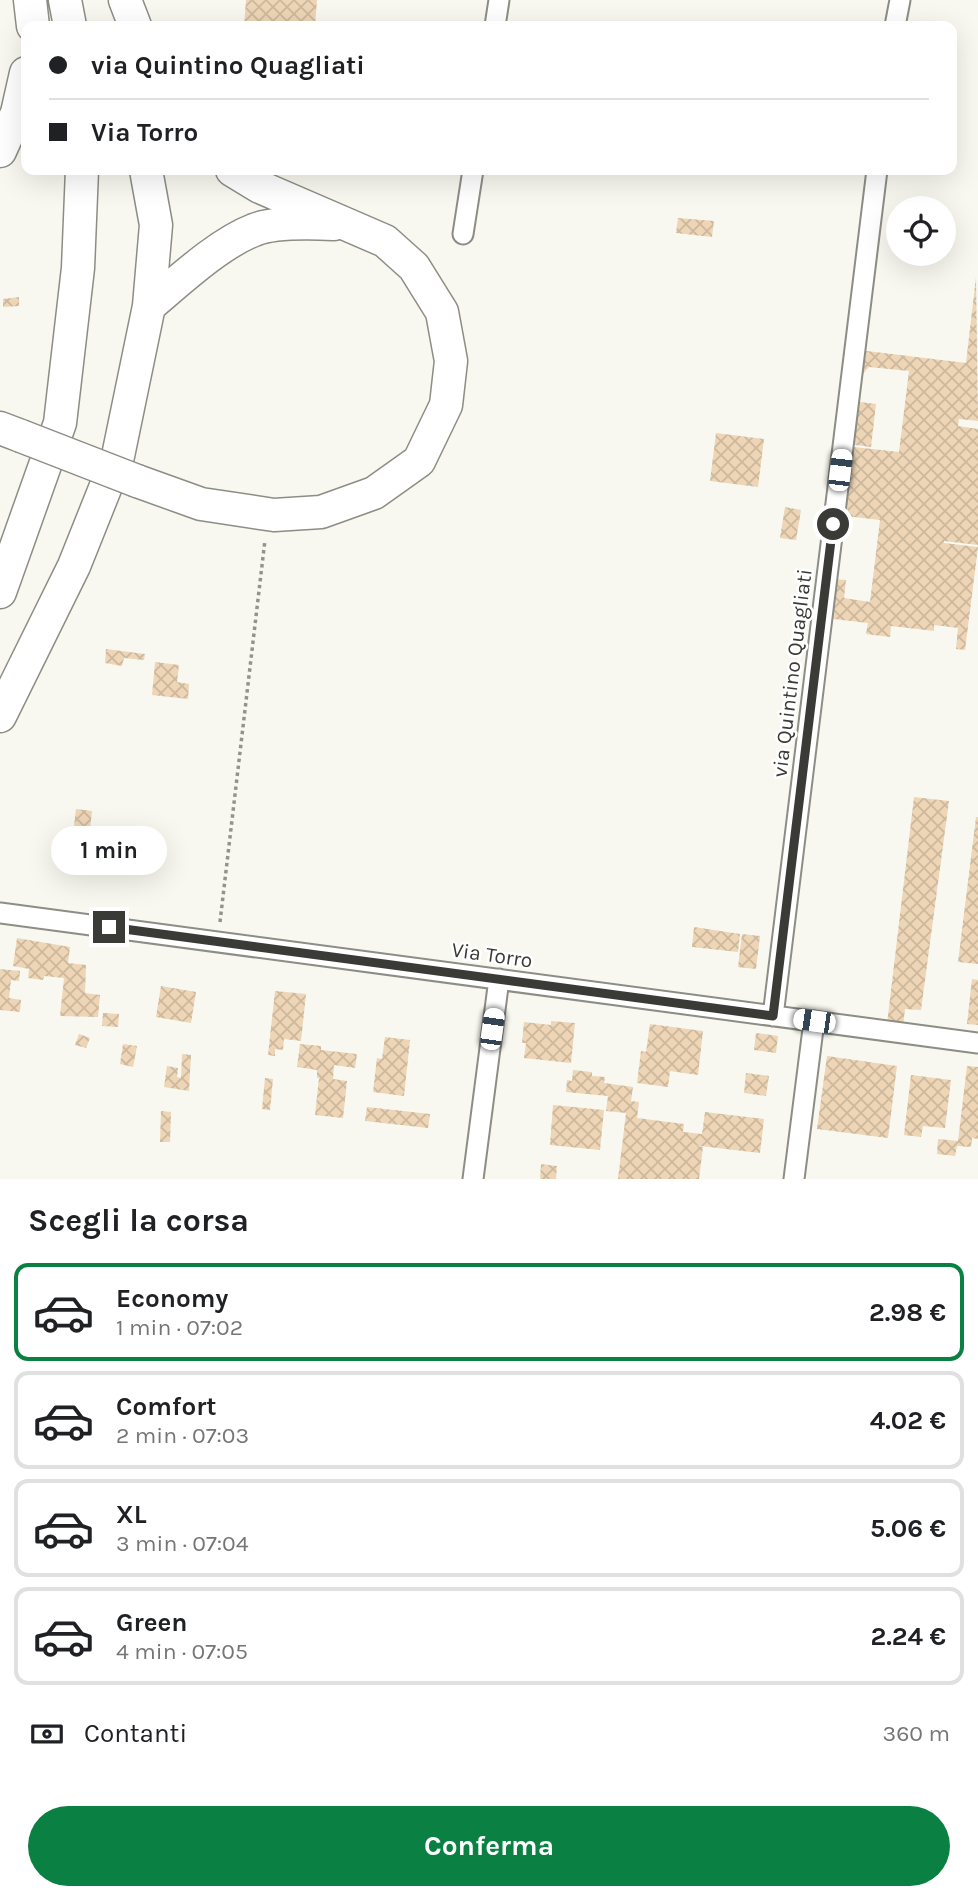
<!DOCTYPE html>
<html lang="it">
<meta charset="utf-8">
<style>
:root{--surface:#fff;--page:#f6f6f6;--text:#202124;--muted:#757577;--line:#e0e0e0;--accent:#0b8043}
body{margin:0;font-family:Karla,sans-serif;background:var(--page);color:var(--text);height:100vh;display:flex;flex-direction:column;font-size:26px;white-space:nowrap}
*{box-sizing:border-box;margin:0}
p{font-size:23px;color:var(--muted)}
.icon{flex:none;width:38px;height:38px;fill:none;stroke:currentColor;stroke-width:2;stroke-linecap:round;stroke-linejoin:round}
.map{position:relative;height:1179px;overflow:hidden}
.drawer{display:flex;flex-direction:column;background:var(--surface);flex:1}
.drawer>*{flex:none}
.top-card{position:absolute;left:21px;top:21px;width:936px;height:154px;border-radius:14px;box-shadow:0 7px 28px #0002;display:grid;align-content:center;height:154px;padding:0 28px;background:var(--surface)}
.fabs{position:absolute;left:886px;top:196px;display:grid;gap:14px}
.fabs a{display:grid;place-items:center;width:70px;height:70px;border-radius:50%;background:var(--surface);box-shadow:0 7px 28px #0002;font-size:35px}
.end{position:absolute;width:32px;height:32px;margin:-16px;border:9px solid #3a3a37;background:#fff;box-shadow:0 0 0 4px #fff}
.from{border-radius:50%}
.bubble{position:absolute;height:49px;border-radius:24px;background:var(--surface);box-shadow:0 7px 28px #0002;font-size:23px;font-weight:700;line-height:49px;text-align:center}
.car{position:absolute;width:21px;height:42px;margin:-21px -10px;border-radius:9px;box-shadow:0 0 5px 2px #0007;background:linear-gradient(#fff 24%,#345 0 40%,#fff 0 76%,#345 0 86%,#fff 0)}
.top-card b{display:flex;align-items:center;gap:24px;height:66px;font-size:26px}
.top-card b+b{border-top:2px solid var(--line)}
.top-card i{width:18px;height:18px;background:var(--text)}
ul{padding:0;list-style:none}
li{display:flex;align-items:center;gap:21px;height:98px;margin:0 14px 10px;padding:0 14px;border:4px solid var(--line);border-radius:14px}
li div{flex:1}
li b{display:block;font-size:26px}
li em{font-style:normal;font-weight:700}
li.on{border-color:var(--accent)}
li>.icon{width:63px;height:63px;stroke-width:1.5}
h2{padding:0 28px;font-size:32px;line-height:84px}
.pay{display:flex;align-items:center;gap:18px;height:77px;padding:0 28px;font-size:26px}
.pay p{margin-inline-start:auto}
.button{display:flex;gap:14px;margin-top:auto;padding:14px 28px}
.button a{flex:1;height:80px;border-radius:42px;background:var(--accent);color:#fff;font-size:28px;font-weight:700;line-height:80px;text-align:center}
.map>svg:first-child{display:block}
.building{fill:url(#building-cross-hatch)}
.lines{fill:none;stroke-linecap:round;stroke-linejoin:round}
.minor-casing{stroke:#8d8d86;stroke-width:23}
.trunk-casing{stroke:#8d8d86;stroke-width:35}
.path{stroke:#93938e;stroke-width:3.5;stroke-dasharray:3.5 3.5;stroke-linecap:butt}
.minor{stroke:#fff;stroke-width:19}
.trunk{stroke:#fff;stroke-width:32}
.trunk-bridge-casing{stroke:#8d8d86;stroke-width:35;stroke-linecap:butt}
.trunk-bridge{stroke:#fff;stroke-width:32}
.route{stroke:#3a3a37;stroke-width:9}
.labels{text-anchor:middle;stroke-width:5;stroke-linejoin:round;paint-order:stroke}
.street-label{font-size:21px;fill:#3a3a37;stroke:#fff}
</style>
<div class="map">
<svg width="978" height="1179" viewBox="0 0 978 1179">
<defs>
<pattern id="building-cross-hatch" width="8" height="8" patternUnits="userSpaceOnUse" patternTransform="scale(1.75)"><rect width="8" height="8" fill="#edd5b6"/><path d="M0 0l8 8M0 8l8-8" fill="none" stroke="#ccb89d"/></pattern>
</defs>
<rect width="100%" height="100%" fill="#f8f8f0"/>
<path class="building" d="M 246,0 L 317,0 L 315,26 L 244,26 Z
M 678,218 L 714,221 L 712,237 L 676,233 Z
M 976,277 L 978,421 L 959,419 L 958,426 L 978,429 L 978,545 L 944,541 L 944,543 L 978,547 L 965,650 L 956,649 L 958,628 L 934,625 L 934,631 L 891,626 L 890,637 L 866,634 L 868,623 L 825,618 L 830,579 L 846,580 L 844,598 L 870,602 L 880,520 L 837,515 L 845,446 L 899,452 L 909,371 L 869,367 L 862,375 L 859,350 L 966,363 Z
M 19,297 L 19,306 L 3,307 L 3,299 Z
M 852,401 L 876,404 L 871,447 L 847,444 Z
M 716,433 L 764,439 L 758,487 L 710,481 Z
M 785,507 L 801,510 L 796,540 L 780,538 Z
M 106,649 L 145,654 L 144,660 L 124,658 L 122,666 L 105,663 Z
M 155,662 L 179,665 L 177,682 L 189,684 L 188,699 L 152,695 Z
M 914,797 L 949,801 L 921,1010 L 905,1009 L 903,1026 L 887,1024 Z
M 76,809 L 92,811 L 90,829 L 74,826 Z
M 976,817 L 978,817 L 978,964 L 958,962 Z
M 694,927 L 740,934 L 738,952 L 692,947 Z
M 742,934 L 760,936 L 756,969 L 738,967 Z
M 17,938 L 70,947 L 68,963 L 86,965 L 85,993 L 100,995 L 98,1017 L 60,1016 L 64,978 L 44,976 L 43,980 L 28,978 L 29,969 L 13,966 Z
M 0,969 L 20,971 L 19,981 L 11,980 L 9,998 L 21,1000 L 20,1012 L 0,1010 Z
M 972,979 L 978,980 L 978,1025 L 967,1024 Z
M 161,986 L 196,992 L 191,1023 L 156,1017 Z
M 275,991 L 306,994 L 301,1041 L 284,1039 L 283,1050 L 275,1049 L 275,1056 L 268,1055 Z
M 103,1013 L 119,1014 L 118,1027 L 102,1026 Z
M 551,1021 L 575,1023 L 571,1063 L 524,1058 L 526,1043 L 522,1043 L 524,1022 L 551,1025 Z
M 650,1024 L 703,1031 L 698,1075 L 670,1071 L 668,1087 L 637,1083 L 641,1051 L 646,1052 Z
M 756,1033 L 778,1036 L 776,1053 L 754,1050 Z
M 79,1034 L 90,1038 L 86,1048 L 75,1045 Z
M 385,1037 L 410,1040 L 404,1096 L 373,1092 L 377,1058 L 382,1059 Z
M 123,1044 L 137,1046 L 133,1067 L 120,1064 Z
M 300,1044 L 321,1046 L 321,1050 L 357,1054 L 355,1068 L 334,1065 L 333,1079 L 347,1081 L 343,1118 L 315,1115 L 319,1078 L 317,1078 L 317,1070 L 297,1067 Z
M 182,1054 L 191,1055 L 189,1091 L 164,1087 L 167,1066 L 178,1068 L 177,1077 L 181,1078 Z
M 827,1056 L 897,1066 L 888,1138 L 817,1129 Z
M 967,1066 L 978,1067 L 978,1139 L 972,1138 L 971,1147 L 957,1146 L 955,1156 L 937,1154 L 938,1139 L 958,1141 Z
M 573,1070 L 592,1072 L 592,1076 L 605,1077 L 604,1083 L 633,1087 L 631,1101 L 639,1102 L 637,1118 L 684,1124 L 683,1132 L 702,1134 L 705,1112 L 764,1119 L 760,1153 L 692,1145 L 703,1147 L 699,1179 L 618,1179 L 626,1113 L 606,1111 L 608,1096 L 566,1092 L 567,1080 L 572,1081 Z
M 746,1073 L 769,1076 L 766,1096 L 744,1093 Z
M 911,1075 L 951,1080 L 945,1128 L 923,1126 L 921,1137 L 904,1135 Z
M 265,1078 L 273,1079 L 270,1110 L 262,1109 Z
M 553,1105 L 604,1110 L 600,1150 L 550,1145 Z
M 367,1107 L 430,1114 L 428,1128 L 365,1121 Z
M 161,1111 L 171,1112 L 170,1142 L 160,1142 Z
M 541,1164 L 557,1166 L 556,1179 L 540,1179 Z"/>
<g class="lines">
<g class="minor-casing">
<path id="minor" d="M 495,26 L 499,0
M 895,26 L 900,0
M 463,234 L 473,170
M 0,913 L 978,1043
M 773,1016 L 877,170
M 473,1179 L 499,979
M 794,1179 L 814,1021"/>
</g>
<g class="trunk-casing">
<path id="trunk" d="M 30,0 L 33,26
M 65,0 L 70,26
M 125,0 L 135,26
M 0,151 L 17,113 L 26,73
M 149,306 C 179,281 218,244 254,230 C 273,222 313,223 334,224
M 0,428 L 21,436
M 137,481 L 201,504 L 274,515 L 321,512 L 374,493 L 419,461 L 446,405 L 451,361 L 442,312 L 414,267 L 385,241 L 260,187 L 232,170
M 0,592 L 60,423 L 78,268 L 82,170
M 0,716 L 74,566 L 118,456 L 149,306 L 156,225 L 146,170"/>
</g>
<path class="path" d="M 220,922 L 265,540"/>
<use href="#minor" class="minor"/>
<use href="#trunk" class="trunk"/>
<g class="trunk-bridge-casing">
<path id="trunk-bridge" d="M 21,436 L 137,481"/>
</g>
<use href="#trunk-bridge" class="trunk-bridge"/>
</g>
<g class="lines">
<path class="route" d="M 109,927 L 773,1016 L 833,524"/>
</g>
<g class="labels">
<g class="street-label">
<text transform="translate(792 673) rotate(-83)" y="7">via Quintino Quagliati</text>
<text transform="translate(492 955) rotate(8)" y="7">Via Torro</text>
</g>
</g>
</svg>
<div class="fabs">
<a><svg class="icon" aria-label="locate" viewBox="0 0 24 24"><circle cx="12" cy="12" r="6"/><path d="M12 2v4M12 18v4M2 12h4M18 12h4"/></svg></a>
</div>
<i class="end from" style="left:833px;top:524px"></i>
<i class="end" style="left:109px;top:927px"></i>
<div class="bubble" style="left:51px;top:826px;width:116px">1 min</div>
<i class="car" style="left:840px;top:470px;rotate:7deg"></i>
<i class="car" style="left:814px;top:1021px;rotate:278deg"></i>
<i class="car" style="left:492px;top:1029px;rotate:8deg"></i>
<div class="top-card">
<b><i class="from"></i>via Quintino Quagliati</b>
<b><i></i>Via Torro</b>
</div>
</div>
<section class="drawer">
<h2>Scegli la corsa</h2>
<ul>
<li class="on"><svg class="icon" aria-label="car" viewBox="0 0 24 24"><path d="M5 17H2v-5l4-1 3-4h7l3 4 3 1v5h-3M9 17h6M6 11h13"/><circle cx="7" cy="17" r="2"/><circle cx="17" cy="17" r="2"/></svg><div><b>Economy</b><p>1 min · 07:02</p></div><em>2.98 €</em></li>
<li><svg class="icon" aria-label="car" viewBox="0 0 24 24"><path d="M5 17H2v-5l4-1 3-4h7l3 4 3 1v5h-3M9 17h6M6 11h13"/><circle cx="7" cy="17" r="2"/><circle cx="17" cy="17" r="2"/></svg><div><b>Comfort</b><p>2 min · 07:03</p></div><em>4.02 €</em></li>
<li><svg class="icon" aria-label="car" viewBox="0 0 24 24"><path d="M5 17H2v-5l4-1 3-4h7l3 4 3 1v5h-3M9 17h6M6 11h13"/><circle cx="7" cy="17" r="2"/><circle cx="17" cy="17" r="2"/></svg><div><b>XL</b><p>3 min · 07:04</p></div><em>5.06 €</em></li>
<li><svg class="icon" aria-label="car" viewBox="0 0 24 24"><path d="M5 17H2v-5l4-1 3-4h7l3 4 3 1v5h-3M9 17h6M6 11h13"/><circle cx="7" cy="17" r="2"/><circle cx="17" cy="17" r="2"/></svg><div><b>Green</b><p>4 min · 07:05</p></div><em>2.24 €</em></li>
</ul>
<div class="pay"><svg class="icon" aria-label="cash" viewBox="0 0 24 24"><path d="M3 7h18v10H3z"/><circle cx="12" cy="12" r="2"/></svg>Contanti<p>360 m</p></div>
<div class="button"><a>Conferma</a></div>
</section>
